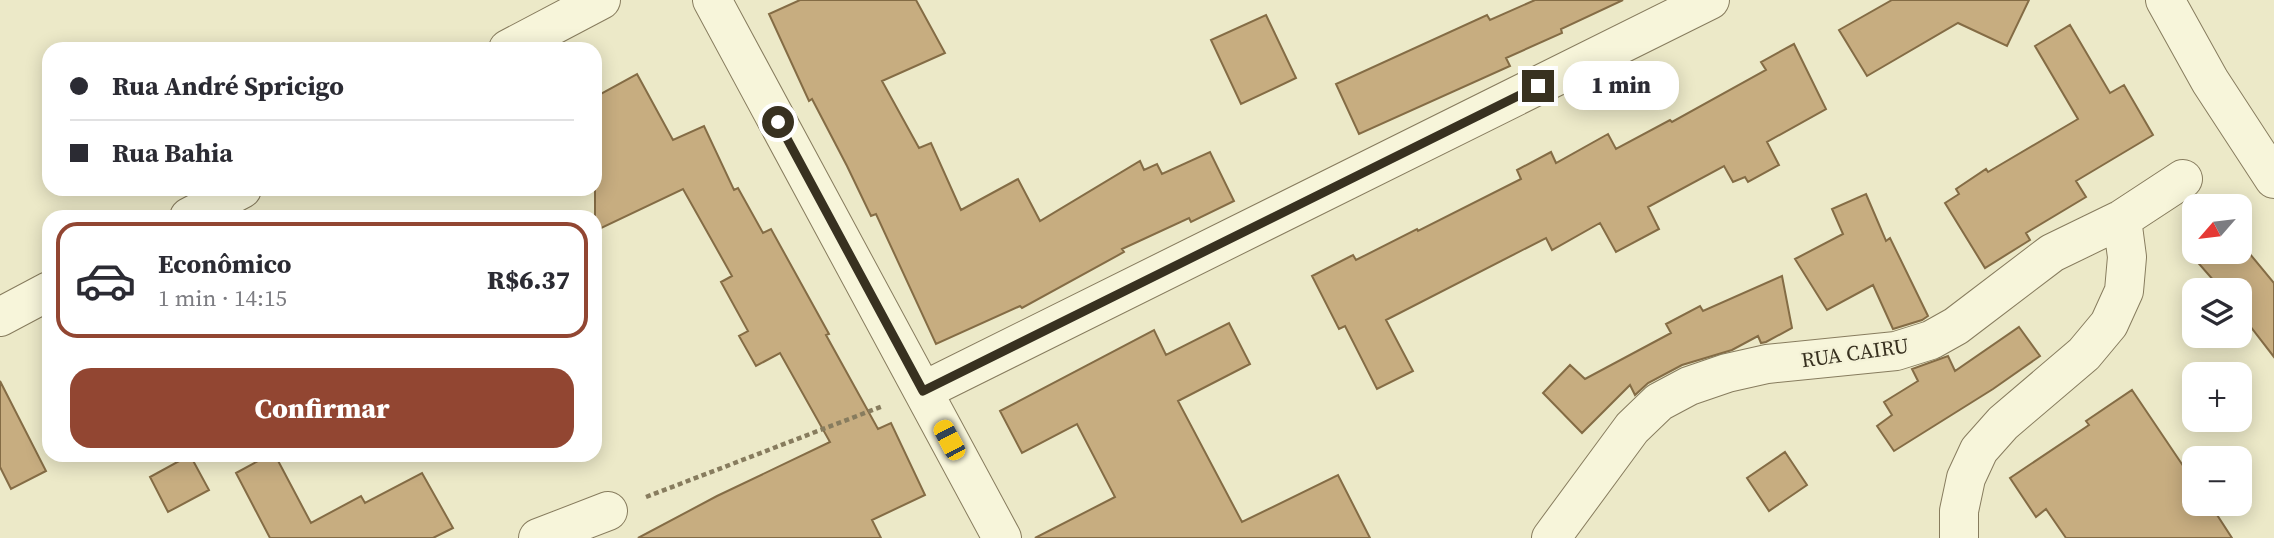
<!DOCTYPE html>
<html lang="pt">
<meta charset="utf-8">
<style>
:root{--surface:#fff;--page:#f2f2f3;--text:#2b2b33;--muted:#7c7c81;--line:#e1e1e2;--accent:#924632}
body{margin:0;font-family:"Source Serif 4",serif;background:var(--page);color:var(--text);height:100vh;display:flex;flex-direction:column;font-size:26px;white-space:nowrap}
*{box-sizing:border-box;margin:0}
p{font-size:23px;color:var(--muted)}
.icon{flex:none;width:38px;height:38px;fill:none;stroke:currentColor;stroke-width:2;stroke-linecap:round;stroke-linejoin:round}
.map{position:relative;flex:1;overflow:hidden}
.sheet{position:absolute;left:42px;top:210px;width:560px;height:252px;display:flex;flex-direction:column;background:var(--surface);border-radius:21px;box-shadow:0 4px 18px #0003}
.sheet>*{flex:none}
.top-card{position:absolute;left:42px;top:42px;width:560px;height:154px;border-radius:21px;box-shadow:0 4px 18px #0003;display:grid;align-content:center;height:154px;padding:0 28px;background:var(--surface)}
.needle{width:46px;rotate:242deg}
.buttons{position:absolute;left:2182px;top:194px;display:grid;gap:14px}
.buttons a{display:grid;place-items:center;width:70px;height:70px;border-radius:14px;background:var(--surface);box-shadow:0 4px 18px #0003;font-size:35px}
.end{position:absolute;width:32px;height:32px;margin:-16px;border:9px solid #383120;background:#fff;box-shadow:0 0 0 4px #fff}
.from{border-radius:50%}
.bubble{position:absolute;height:49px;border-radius:21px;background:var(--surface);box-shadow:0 4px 18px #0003;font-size:23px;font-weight:800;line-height:49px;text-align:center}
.car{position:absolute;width:21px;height:42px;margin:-21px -10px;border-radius:9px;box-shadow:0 0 5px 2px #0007;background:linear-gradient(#f5c518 24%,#345 0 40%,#f5c518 0 76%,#345 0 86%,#f5c518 0)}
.top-card b{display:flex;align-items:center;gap:24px;height:66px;font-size:26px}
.top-card b+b{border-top:2px solid var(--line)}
.top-card i{width:18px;height:18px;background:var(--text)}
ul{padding:12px 0 0;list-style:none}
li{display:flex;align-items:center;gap:21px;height:116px;margin:0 14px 10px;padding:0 14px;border:4px solid transparent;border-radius:21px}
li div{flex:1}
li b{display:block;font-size:26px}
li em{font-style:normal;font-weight:800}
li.active{border-color:var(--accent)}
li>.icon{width:63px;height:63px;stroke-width:1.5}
.primary-button{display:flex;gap:14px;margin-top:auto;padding:14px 28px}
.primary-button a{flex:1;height:80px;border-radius:21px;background:var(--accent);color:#fff;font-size:28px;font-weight:800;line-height:80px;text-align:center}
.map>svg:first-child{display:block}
.building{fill:#c7ad80;stroke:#846c45;stroke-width:2}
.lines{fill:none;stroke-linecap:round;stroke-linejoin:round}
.minor-casing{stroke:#877c5e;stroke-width:40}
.path{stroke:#877c5e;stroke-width:4.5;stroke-dasharray:5 3.5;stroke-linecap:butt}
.minor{stroke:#f7f5da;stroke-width:38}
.route{stroke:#383120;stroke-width:9}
.labels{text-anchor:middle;stroke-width:5;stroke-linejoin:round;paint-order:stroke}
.street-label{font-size:21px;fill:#383120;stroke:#f4f2d7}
</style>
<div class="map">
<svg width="2274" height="538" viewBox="0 0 2274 538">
<rect width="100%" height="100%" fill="#ece9c8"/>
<path class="building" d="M 800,0 L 916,0 L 945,53 L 882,81 L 919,148 L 931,143 L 961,210 L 1018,179 L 1040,221 L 1140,161 L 1144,170 L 1157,164 L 1162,174 L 1210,152 L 1234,201 L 1191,222 L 1189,218 L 1122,249 L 1124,252 L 1022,308 L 1020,306 L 936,344 L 876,214 L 871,216 L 847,166 L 812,99 L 809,101 L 769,14 Z
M 1535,0 L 1623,0 L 1561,29 L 1562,33 L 1506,58 L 1510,66 L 1359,134 L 1336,84 L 1487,15 L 1490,20 Z
M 1892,0 L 2029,0 L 2007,46 L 1958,23 L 1867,76 L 1839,30 Z
M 1266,15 L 1296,78 L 1241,104 L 1211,40 Z
M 2070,25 L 2110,93 L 2124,85 L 2153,135 L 2076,181 L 2086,197 L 2026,233 L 2030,240 L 1985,268 L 1945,203 L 1959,194 L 1956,189 L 1986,169 L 1988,172 L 2078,119 L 2035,46 Z
M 1794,44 L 1826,109 L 1767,142 L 1779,165 L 1748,182 L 1745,177 L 1733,182 L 1724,166 L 1648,207 L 1659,229 L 1616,252 L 1600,223 L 1552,250 L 1546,238 L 1386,320 L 1413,371 L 1377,389 L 1345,326 L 1339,329 L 1312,276 L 1353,255 L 1356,260 L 1417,229 L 1418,231 L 1521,179 L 1517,170 L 1551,152 L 1556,163 L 1608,134 L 1616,149 L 1670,120 L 1672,122 L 1766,70 L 1761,62 Z
M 637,74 L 673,140 L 704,126 L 734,190 L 738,188 L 763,233 L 771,229 L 829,334 L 826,335 L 878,429 L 891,423 L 925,495 L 872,520 L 881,538 L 638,538 L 717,496 L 830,442 L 780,353 L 756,366 L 739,336 L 748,331 L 721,282 L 732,276 L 683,189 L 595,231 L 595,97 Z
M 1866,194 L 1886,241 L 1890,238 L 1928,316 L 1922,320 L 1893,329 L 1873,285 L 1827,310 L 1795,259 L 1843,234 L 1832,209 Z
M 2194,242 L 2194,252 L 2240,252 L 2240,242 L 2274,283 L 2274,357 L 2240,313 L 2240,290 L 2222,290 L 2186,249 Z
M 1782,276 L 1792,328 L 1766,342 L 1761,343 L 1758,336 L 1732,350 L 1682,365 L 1648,383 L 1635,395 L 1630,385 L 1582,433 L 1543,393 L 1570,365 L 1585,379 L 1671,333 L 1666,324 L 1700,306 L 1703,311 Z
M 1229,323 L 1250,364 L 1178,401 L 1242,522 L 1338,475 L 1370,538 L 1035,538 L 1115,497 L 1077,424 L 1022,453 L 1000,411 L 1154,330 L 1166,355 Z
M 2019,327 L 2040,356 L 1993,389 L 1894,451 L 1877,426 L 1892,415 L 1884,402 L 1918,381 L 1912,369 L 1948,356 L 1955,371 Z
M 0,381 L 46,471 L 11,489 L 0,467 Z
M 2132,390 L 2194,482 L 2194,504 L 2210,504 L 2232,538 L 2066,538 L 2046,509 L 2036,517 L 2010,478 L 2089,425 L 2086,421 Z
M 1785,452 L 1807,485 L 1769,511 L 1747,478 Z
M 190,455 L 209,490 L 168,512 L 150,477 Z
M 269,455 L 275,455 L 311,523 L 361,496 L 365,503 L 422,473 L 453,528 L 433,538 L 270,538 L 236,473 Z"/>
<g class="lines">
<g class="minor-casing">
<path id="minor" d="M 712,0 L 1002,538
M 2165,0 L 2210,81 L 2274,179
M 508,49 L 601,0
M 189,217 L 242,189
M 0,317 L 49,291
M 923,391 L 1710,0
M 538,538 L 608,511
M 1551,538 L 1632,428 L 1659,402 L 1689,386 L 1727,373 L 1767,364 L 1896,351 L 1931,340 L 1956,326 L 2052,253 L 2122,219 L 2183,179
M 1959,538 L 1959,511 L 1966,478 L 1979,450 L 2003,423 L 2084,354 L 2109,324 L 2124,291 L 2127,257 L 2122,219"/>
</g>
<path class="path" d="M 646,497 L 883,406"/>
<use href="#minor" class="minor"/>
</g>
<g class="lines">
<path class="route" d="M 778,122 L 923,391 L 1538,86"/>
</g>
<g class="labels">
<g class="street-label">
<text transform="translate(1855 353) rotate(-8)" y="7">RUA CAIRU</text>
</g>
</g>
</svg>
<div class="buttons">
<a><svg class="needle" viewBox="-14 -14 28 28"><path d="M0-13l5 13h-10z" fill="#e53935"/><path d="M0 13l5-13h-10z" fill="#7c7c81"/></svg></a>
<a><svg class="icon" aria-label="layers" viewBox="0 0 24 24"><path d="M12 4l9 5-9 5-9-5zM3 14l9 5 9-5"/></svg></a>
<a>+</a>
<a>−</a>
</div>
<i class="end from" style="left:778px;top:122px"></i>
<i class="end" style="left:1538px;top:86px"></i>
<div class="bubble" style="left:1563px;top:61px;width:116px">1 min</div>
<i class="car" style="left:949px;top:440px;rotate:332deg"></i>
<div class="top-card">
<b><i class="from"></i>Rua André Spricigo</b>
<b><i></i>Rua Bahia</b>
</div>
<section class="sheet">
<ul>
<li class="active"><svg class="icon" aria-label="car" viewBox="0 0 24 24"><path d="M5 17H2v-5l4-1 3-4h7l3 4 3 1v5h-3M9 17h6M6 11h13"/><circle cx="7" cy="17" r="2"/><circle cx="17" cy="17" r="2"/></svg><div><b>Econômico</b><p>1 min · 14:15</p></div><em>R$6.37</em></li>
</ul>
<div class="primary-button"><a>Confirmar</a></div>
</section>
</div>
